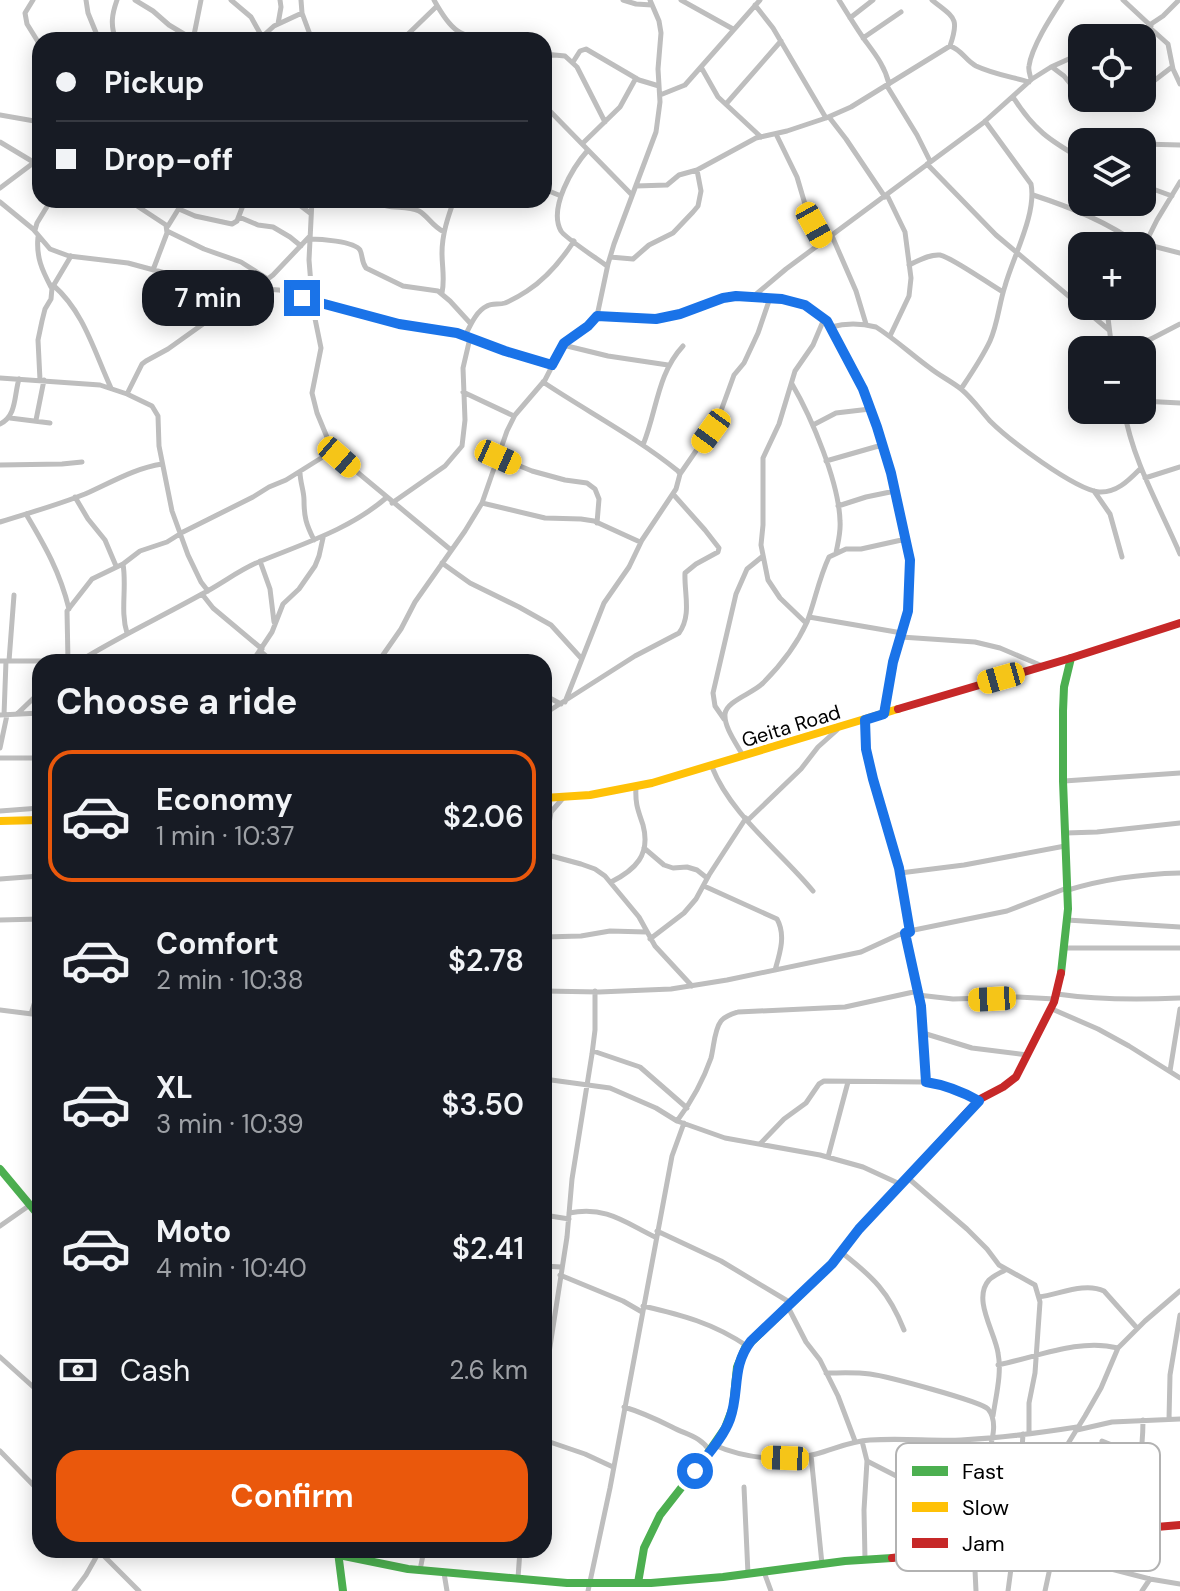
<!DOCTYPE html>
<meta charset="utf-8">
<style>
:root{--surface:#171b24;--page:#242831;--text:#f1f3f6;--muted:#9ea1a6;--line:#363941;--accent:#ea580c}
body{margin:0;font-family:"DM Sans",sans-serif;background:var(--page);color:var(--text);height:100vh;display:flex;flex-direction:column;font-size:30px;white-space:nowrap}
*{box-sizing:border-box;margin:0}
p{font-size:26px;color:var(--muted)}
.icon{flex:none;width:44px;height:44px;fill:none;stroke:currentColor;stroke-width:2;stroke-linecap:round;stroke-linejoin:round}
.map{position:relative;flex:1;overflow:hidden}
.side{position:absolute;left:32px;top:654px;width:520px;height:904px;display:flex;flex-direction:column;background:var(--surface);border-radius:24px;box-shadow:0 4px 20px #0003}
.side>*{flex:none}
.banner{position:absolute;left:32px;top:32px;width:520px;height:176px;border-radius:24px;box-shadow:0 4px 20px #0003;display:grid;align-content:center;height:176px;padding:0 24px;background:var(--surface)}
.tools{position:absolute;left:1068px;top:24px;display:grid;gap:16px}
.tools a{display:grid;place-items:center;width:88px;height:88px;border-radius:16px;background:var(--surface);box-shadow:0 4px 20px #0003;font-size:40px}
.end{position:absolute;width:36px;height:36px;margin:-18px;border:10px solid #1a73e8;background:#fff;box-shadow:0 0 0 4px #fff}
.from{border-radius:50%}
.bubble{position:absolute;height:56px;border-radius:24px;background:var(--surface);box-shadow:0 4px 20px #0003;font-size:26px;font-weight:600;line-height:56px;text-align:center}
.car{position:absolute;width:24px;height:48px;margin:-24px -12px;border-radius:10px;box-shadow:0 0 6px 2px #0007;background:linear-gradient(#f5c518 24%,#345 0 40%,#f5c518 0 76%,#345 0 86%,#f5c518 0)}
.banner b{display:flex;align-items:center;gap:28px;height:76px;font-size:30px}
.banner b+b{border-top:2px solid var(--line)}
.banner i{width:20px;height:20px;background:var(--text)}
ul{padding:0;list-style:none}
li{display:flex;align-items:center;gap:24px;height:132px;margin:0 16px 12px;padding:0 8px;border:4px solid transparent;border-radius:24px}
li div{flex:1}
li b{display:block;font-size:30px}
li em{font-style:normal;font-weight:600}
li.on{border-color:var(--accent)}
li>.icon{width:72px;height:72px;stroke-width:1.5}
h2{padding:0 24px;font-size:36px;line-height:96px}
.pay{display:flex;align-items:center;gap:20px;height:88px;padding:0 24px;font-size:30px}
.pay p{margin-inline-start:auto}
.button{display:flex;gap:16px;margin-top:auto;padding:16px 24px}
.button a{flex:1;height:92px;border-radius:24px;background:var(--accent);color:#fff;font-size:32px;font-weight:600;line-height:92px;text-align:center}
.map>svg:first-child{display:block}
.lines{fill:none;stroke-linecap:round;stroke-linejoin:round}
.street{stroke:#bebebe;stroke-width:5}
.fast{stroke:#4caf50;stroke-width:8}
.slow{stroke:#ffc107;stroke-width:8}
.jam{stroke:#c62828;stroke-width:8}
.route{stroke:#1a73e8;stroke-width:10}
.labels{text-anchor:middle;stroke-width:6;stroke-linejoin:round;paint-order:stroke}
.street-label{font-size:20px;fill:#000;stroke:#fff}
.key{fill:#fff;stroke:#b2b2b2;stroke-width:2}
.key-label{font-size:22px;fill:#000}
</style>
<div class="map">
<svg width="1180" height="1591" viewBox="0 0 1180 1591">
<rect width="100%" height="100%" fill="#fff"/>
<g class="lines">
<path class="street" d="M 33,0 L 25,13 L 27,24 L 40,45
M 86,0 L 88,13 L 99,40
M 135,0 L 153,11 L 169,25 L 194,40
M 231,0 L 251,17 L 261,35
M 301,0 L 302,13 L 312,40
M 434,0 C 451,31 459,37 493,40
M 623,0 L 636,4 L 652,5
M 681,0 L 733,29
M 839,0 C 847,13 855,26 864,39 C 875,54 885,66 889,84
M 932,0 C 954,18 960,17 950,46
M 1123,0 L 1151,26
M 755,5 L 773,28 L 826,118
M 850,18 L 873,0
M 278,24 L 281,7 L 280,0
M 1149,27 L 1168,44 L 1173,69 L 1180,84
M 863,38 L 901,12
M 1130,38 L 1163,16 L 1179,0
M 116,40 C 110,25 112,14 117,0
M 193,40 L 201,0
M 252,40 L 264,35 L 274,26 L 302,13
M 398,40 L 406,36 L 437,6
M 544,54 L 565,56 L 577,67 L 605,122
M 573,62 L 580,51 L 586,49 L 639,80 L 659,86
M 544,65 L 551,55
M 701,67 L 718,97 L 761,137
M 1052,67 L 1064,76 L 1082,98
M 1031,79 C 1030,75 1028,70 1029,66 C 1032,46 1051,17 1062,0
M 887,86 L 917,135 L 930,161
M 1142,90 L 1172,67
M 660,95 L 685,85 L 760,0
M 1013,97 C 1034,130 1049,140 1082,159
M 1082,98 C 1100,114 1112,109 1132,98
M 726,104 L 781,41
M 544,105 L 632,195
M 0,115 L 40,122
M 829,117 L 846,139 L 885,197
M 776,134 L 797,177 L 807,211 L 823,242
M 0,142 L 35,163
M 583,143 L 620,107 L 636,78
M 1142,144 L 1180,145
M 588,150 C 573,167 548,208 561,231 C 564,237 599,260 607,266
M 927,164 L 996,235 L 1109,330
M 1142,185 L 1172,196
M 636,186 L 667,185 L 679,175 L 697,170 L 756,138 L 787,131 L 826,118 L 851,107 L 950,46 C 961,49 966,61 976,66 C 993,74 1012,77 1029,82
M 0,188 L 40,158
M 544,189 L 561,196
M 887,195 L 905,232 L 911,278 L 909,296 L 890,336
M 1033,195 C 1073,208 1107,222 1141,246
M 128,200 L 166,225 L 167,233 L 153,270
M 293,200 L 310,213
M 312,200 L 309,260 L 313,309 L 321,348 L 312,393 L 317,413 L 329,442 L 339,457 L 451,550
M 374,200 C 388,211 404,204 419,211 C 428,216 432,226 444,232
M 0,202 L 33,229 L 50,249 L 69,256 L 128,263 L 165,273 L 201,278 L 237,287 L 279,290 L 312,301 L 399,324 L 457,333 L 505,351 L 552,365
M 179,209 L 195,216 L 232,224 L 237,221 L 245,200
M 239,217 L 258,225 L 273,227 L 290,237 L 301,246
M 168,226 L 184,200
M 35,230 L 37,223 L 51,200
M 167,231 L 204,249 L 241,262 L 268,279
M 832,236 L 856,291 L 866,324
M 38,237 C 36,257 42,270 51,287
M 309,239 C 319,239 354,241 360,250 C 363,256 361,261 366,268 L 403,286 L 438,291 L 450,301 L 471,324
M 1145,244 L 1180,253
M 1142,250 L 1157,220 L 1180,182
M 610,257 L 633,259 L 649,245 L 673,233 L 693,212 L 698,206 L 701,191 L 697,170
M 909,265 C 918,261 929,254 940,255 C 953,258 989,284 1003,292
M 53,285 C 84,312 94,351 111,388
M 257,287 L 273,275 L 309,237
M 442,293 C 445,279 442,267 442,253 C 442,234 448,217 454,200
M 754,296 L 786,269 L 983,123 L 1032,79 L 1051,67 L 1082,53
M 1111,306 L 1108,318 L 1112,350
M 597,316 L 656,319 L 680,314 L 723,298 L 736,296 L 782,299 L 805,305 L 827,321 L 863,389 L 877,427 L 891,473 L 910,560 L 908,611 L 893,662 L 885,713
M 831,327 C 846,323 860,323 876,327 C 895,339 912,355 930,368 C 940,376 951,381 961,389 C 972,398 981,411 990,421 C 1009,440 1074,489 1099,492 C 1117,493 1129,480 1141,468
M 465,336 C 470,326 476,311 487,306 C 492,303 499,305 505,303 C 512,300 521,295 527,291 C 547,278 561,261 574,241
M 563,345 L 608,356 L 668,365
M 1116,350 L 1151,339 L 1180,324
M 0,378 L 100,385 L 127,394 L 152,406 L 158,416 L 159,446 L 172,511 L 188,555 L 201,582 L 208,591
M 40,380 L 38,340 L 42,321 L 45,309 L 51,299 L 52,288 L 71,256
M 543,382 C 588,412 636,437 678,471 L 680,474 L 676,489 L 642,540 L 629,567 L 604,603 L 565,702
M 792,384 C 812,418 839,483 840,521 C 841,532 838,542 836,553
M 961,389 C 971,374 982,358 990,341 C 998,323 999,304 1005,286 C 1013,257 1037,213 1031,184 L 985,121
M 463,392 L 514,416
M 127,394 L 142,364 L 146,361 L 168,349 L 252,289
M 1142,401 L 1180,403
M 1124,410 C 1133,462 1160,507 1180,554
M 10,418 L 50,423
M 36,420 L 44,380
M 0,424 C 17,416 14,395 19,379
M 813,425 L 836,413 L 870,409
M 643,445 C 657,411 657,374 683,346
M 498,457 L 532,471 L 565,480 L 587,483 L 595,489 L 599,499 L 597,523
M 826,461 L 882,445
M 0,465 L 62,464 L 82,462
M 300,472 C 300,482 304,491 304,500 C 304,517 306,524 314,540
M 680,474 L 718,419 L 734,375 L 744,363 L 758,333 L 770,298
M 1145,478 L 1180,467
M 1094,491 L 1110,514 L 1122,557
M 75,497 L 88,519 L 105,540 L 116,566
M 392,503 L 445,466 L 462,446 L 465,420 L 463,368 L 470,338
M 482,503 L 545,518 L 581,519 L 594,521 L 640,542
M 838,506 L 866,497 L 895,491
M 26,514 C 45,546 60,572 69,609
M 0,522 C 28,513 58,505 85,494 C 110,483 135,468 162,464
M 260,561 L 270,589 L 274,622
M 442,563 L 470,583 L 519,607 L 551,625 L 581,658
M 123,564 C 127,587 120,611 127,633
M 202,594 L 213,608 L 262,649
M 809,617 L 902,633
M 806,623 L 780,598 L 768,580 L 761,545 L 763,525 L 763,458 L 779,424 L 795,371 L 813,345 L 824,319
M 901,637 L 975,642 L 1000,648 L 1040,665
M 260,651 L 273,662
M 0,661 L 70,661
M 9,661 L 14,595
M 68,661 L 67,611 L 92,579 L 123,564 L 140,551 L 167,542 L 183,532 L 253,497 L 269,487 L 286,480 L 334,450
M 78,662 C 118,637 161,617 202,594 C 222,584 240,569 261,561 C 305,543 350,529 386,498
M 207,662 L 211,657
M 252,662 L 272,632 L 283,604 L 299,589 L 315,566 L 319,556 L 323,538
M 378,662 L 401,629 L 415,602 L 465,531 L 482,503 L 507,431 L 515,415 L 545,380 L 564,343 L 588,326 L 597,316 L 608,264 L 614,244 L 656,132 L 660,102 L 658,69 L 661,33 L 659,21 L 650,0
M 544,695 L 561,704
M 17,714 L 40,692
M 544,714 L 635,656 L 679,633 C 692,615 684,593 685,573 L 696,564 L 718,552 L 719,548 L 705,530 L 673,494
M 0,715 L 40,713
M 4,715 L 6,661
M 724,719 L 715,706 L 713,693 L 736,594 L 747,569 L 763,556
M 865,721 C 867,767 881,801 894,844 C 902,873 906,902 910,932
M 0,748 L 7,715
M 742,754 C 736,743 724,727 725,714 C 726,701 754,693 763,683 C 780,666 797,644 807,622 C 815,601 819,578 829,557 L 846,549 L 861,549 L 906,539
M 0,758 L 40,758
M 712,767 C 731,815 780,851 813,891
M 1064,781 L 1180,773
M 0,811 L 40,808
M 748,820 L 801,769 L 818,747 L 837,730
M 1066,833 L 1097,832 L 1180,823
M 644,848 L 664,865 L 673,868 L 687,867 L 697,870 L 707,878
M 544,852 L 551,812 L 563,798
M 544,854 L 581,864 L 595,869 L 605,876 L 639,917 L 655,946 L 692,986
M 900,873 L 964,865 L 1065,846
M 0,879 L 40,876
M 611,882 C 635,870 651,855 643,825 C 638,810 635,804 636,787
M 704,886 L 777,919 C 786,935 780,953 775,970
M 1068,890 C 1104,879 1142,874 1180,873
M 0,920 L 40,919
M 1067,920 L 1180,927
M 905,933 L 921,1006 L 926,1082
M 544,937 L 581,936 L 610,931 L 646,932
M 650,939 L 684,913 L 696,899 L 709,875 L 746,818
M 1065,948 L 1180,948
M 544,991 L 599,992 L 671,989 L 727,980 L 861,952 L 898,935 L 914,930 L 1007,911 L 1067,888
M 1057,994 C 1098,1000 1139,1000 1180,998
M 918,995 L 953,999 L 1018,997 L 1055,999
M 1052,1009 L 1098,1029 L 1129,1046 L 1180,1078
M 0,1010 L 40,1015
M 31,1014 L 40,985
M 923,1033 L 972,1048 L 1027,1055
M 593,1051 L 640,1067 L 687,1108
M 1170,1071 L 1180,1009
M 544,1079 L 610,1088 L 656,1108 L 677,1121 L 725,1138 L 820,1155 L 863,1167 L 900,1184
M 35,1108 L 40,1096
M 677,1121 C 692,1101 703,1081 711,1058 C 714,1047 714,1030 721,1021 C 725,1016 732,1014 738,1012 L 845,1007 L 918,991
M 760,1144 L 784,1119 L 806,1103 L 819,1084 L 824,1081 L 923,1082 L 944,1085 L 958,1090 L 979,1101
M 828,1157 L 848,1082
M 908,1178 L 967,1229 L 987,1249 L 999,1265 L 1035,1285 L 1040,1302 L 1035,1373 L 1029,1403 L 1029,1434
M 569,1213 C 607,1206 624,1222 655,1237
M 544,1215 L 569,1219
M 0,1226 L 30,1205
M 657,1231 L 721,1261 L 791,1303
M 841,1252 C 873,1277 889,1292 904,1330
M 544,1266 L 561,1267
M 560,1275 L 623,1301 L 642,1312
M 1039,1297 C 1060,1294 1085,1282 1104,1291 L 1137,1328
M 643,1306 C 682,1315 713,1323 747,1346
M 788,1307 L 806,1342 L 820,1360 L 838,1396 L 855,1441
M 0,1357 L 40,1393
M 998,1365 C 1037,1357 1079,1338 1118,1348
M 826,1373 C 840,1373 855,1372 870,1374 C 886,1376 980,1401 988,1409 C 999,1422 991,1443 988,1457 C 985,1477 986,1493 974,1510
M 544,1385 L 567,1237 L 572,1179 L 592,1054 L 595,1030 L 595,991
M 624,1407 C 641,1412 656,1419 672,1427 C 687,1435 700,1436 710,1451
M 993,1416 C 996,1395 1002,1373 998,1353 C 995,1332 972,1299 989,1280 C 993,1276 1000,1273 1005,1270
M 1169,1419 L 1170,1375 L 1180,1315
M 1077,1430 L 1112,1422 L 1180,1419
M 1023,1434 L 1020,1478 L 1030,1505
M 544,1440 L 585,1454 L 613,1467
M 862,1441 L 867,1461 L 864,1510 L 865,1559
M 1102,1441 L 1122,1449 L 1142,1451
M 714,1445 C 746,1459 783,1462 816,1454 C 835,1449 850,1441 870,1440 C 900,1438 931,1441 961,1440 C 1000,1438 1039,1433 1077,1427
M 1067,1447 L 1096,1475 L 1133,1505
M 0,1451 L 40,1492
M 811,1455 L 822,1564
M 867,1461 L 908,1482 L 954,1494 L 989,1519 L 1017,1529
M 744,1487 L 748,1574
M 1127,1530 C 1135,1493 1143,1458 1143,1420
M 1016,1543 L 1017,1529 L 1024,1515 L 1085,1416 L 1101,1388 L 1118,1348 L 1145,1321 L 1180,1291
M 1024,1543 L 1028,1546 L 1041,1551 L 1150,1579 L 1180,1584
M 974,1549 L 976,1591
M 98,1550 L 139,1591
M 420,1570 L 424,1550
M 764,1572 L 771,1591
M 444,1573 L 447,1591
M 518,1578 L 520,1550
M 74,1591 L 86,1575 L 99,1552
M 588,1591 L 610,1488 L 672,1156 L 684,1123
M 1008,1591 L 1012,1561 L 1010,1544
M 1045,1591 L 1053,1554
M 1142,1591 L 1150,1579"/>
<path class="fast" d="M 1061,973 L 1068,909 L 1063,781 L 1063,711 L 1064,687 L 1071,658
M 0,1169 L 40,1217
M 338,1552 L 343,1591
M 339,1555 L 408,1569 L 567,1583 L 651,1583 L 723,1577 L 845,1561 L 892,1558
M 638,1583 L 644,1548 L 660,1515 L 703,1460 L 725,1428 L 733,1407 L 737,1367 L 745,1348 L 832,1264 L 856,1233"/>
<path class="slow" d="M 544,798 L 590,795 L 652,783 L 898,709
M 0,821 L 40,820"/>
<path class="jam" d="M 898,709 L 1071,658 L 1180,623
M 856,1233 L 973,1106 L 982,1098 L 1003,1087 L 1016,1077 L 1054,1002 L 1061,973
M 892,1558 L 1109,1531 L 1180,1525"/>
</g>
<g class="lines">
<path class="route" d="M 302,298 L 399,324 L 457,333 L 505,351 L 552,365 L 564,343 L 588,326 L 597,316 L 656,319 L 680,314 L 723,298 L 736,296 L 782,299 L 805,305 L 827,321 L 863,389 L 877,427 L 891,473 L 910,560 L 908,611 L 893,662 L 884,714 L 865,720 L 866,749 L 873,779 L 899,868 L 910,932 L 905,933 L 921,1006 L 926,1082 C 946,1085 961,1091 979,1101 L 859,1229 L 832,1264 L 751,1341 C 731,1367 740,1391 730,1419 C 723,1438 707,1455 695,1471"/>
</g>
<g class="labels">
<g class="street-label">
<text transform="translate(791 726) rotate(-17)" y="7">Geita Road</text>
</g>
</g>
<rect x="896" y="1443" width="264" height="128" rx="12" class="key"/>
<rect x="912" y="1466" width="36" height="10" fill="#4caf50"/>
<rect x="912" y="1502" width="36" height="10" fill="#ffc107"/>
<rect x="912" y="1538" width="36" height="10" fill="#c62828"/>
<g class="key-label">
<text x="962" y="1479">Fast</text>
<text x="962" y="1515">Slow</text>
<text x="962" y="1551">Jam</text>
</g>
</svg>
<div class="tools">
<a><svg class="icon" aria-label="locate" viewBox="0 0 24 24"><circle cx="12" cy="12" r="6"/><path d="M12 2v4M12 18v4M2 12h4M18 12h4"/></svg></a>
<a><svg class="icon" aria-label="layers" viewBox="0 0 24 24"><path d="M12 4l9 5-9 5-9-5zM3 14l9 5 9-5"/></svg></a>
<a>+</a>
<a>−</a>
</div>
<i class="end from" style="left:695px;top:1471px"></i>
<i class="end" style="left:302px;top:298px"></i>
<div class="bubble" style="left:142px;top:270px;width:132px">7 min</div>
<i class="car" style="left:814px;top:225px;rotate:151deg"></i>
<i class="car" style="left:711px;top:431px;rotate:216deg"></i>
<i class="car" style="left:339px;top:457px;rotate:131deg"></i>
<i class="car" style="left:498px;top:457px;rotate:114deg"></i>
<i class="car" style="left:1001px;top:678px;rotate:254deg"></i>
<i class="car" style="left:992px;top:999px;rotate:267deg"></i>
<i class="car" style="left:785px;top:1458px;rotate:272deg"></i>
<div class="banner">
<b><i class="from"></i>Pickup</b>
<b><i></i>Drop-off</b>
</div>
<section class="side">
<h2>Choose a ride</h2>
<ul>
<li class="on"><svg class="icon" aria-label="car" viewBox="0 0 24 24"><path d="M5 17H2v-5l4-1 3-4h7l3 4 3 1v5h-3M9 17h6M6 11h13"/><circle cx="7" cy="17" r="2"/><circle cx="17" cy="17" r="2"/></svg><div><b>Economy</b><p>1 min · 10:37</p></div><em>$2.06</em></li>
<li><svg class="icon" aria-label="car" viewBox="0 0 24 24"><path d="M5 17H2v-5l4-1 3-4h7l3 4 3 1v5h-3M9 17h6M6 11h13"/><circle cx="7" cy="17" r="2"/><circle cx="17" cy="17" r="2"/></svg><div><b>Comfort</b><p>2 min · 10:38</p></div><em>$2.78</em></li>
<li><svg class="icon" aria-label="car" viewBox="0 0 24 24"><path d="M5 17H2v-5l4-1 3-4h7l3 4 3 1v5h-3M9 17h6M6 11h13"/><circle cx="7" cy="17" r="2"/><circle cx="17" cy="17" r="2"/></svg><div><b>XL</b><p>3 min · 10:39</p></div><em>$3.50</em></li>
<li><svg class="icon" aria-label="car" viewBox="0 0 24 24"><path d="M5 17H2v-5l4-1 3-4h7l3 4 3 1v5h-3M9 17h6M6 11h13"/><circle cx="7" cy="17" r="2"/><circle cx="17" cy="17" r="2"/></svg><div><b>Moto</b><p>4 min · 10:40</p></div><em>$2.41</em></li>
</ul>
<div class="pay"><svg class="icon" aria-label="cash" viewBox="0 0 24 24"><path d="M3 7h18v10H3z"/><circle cx="12" cy="12" r="2"/></svg>Cash<p>2.6 km</p></div>
<div class="button"><a>Confirm</a></div>
</section>
</div>
